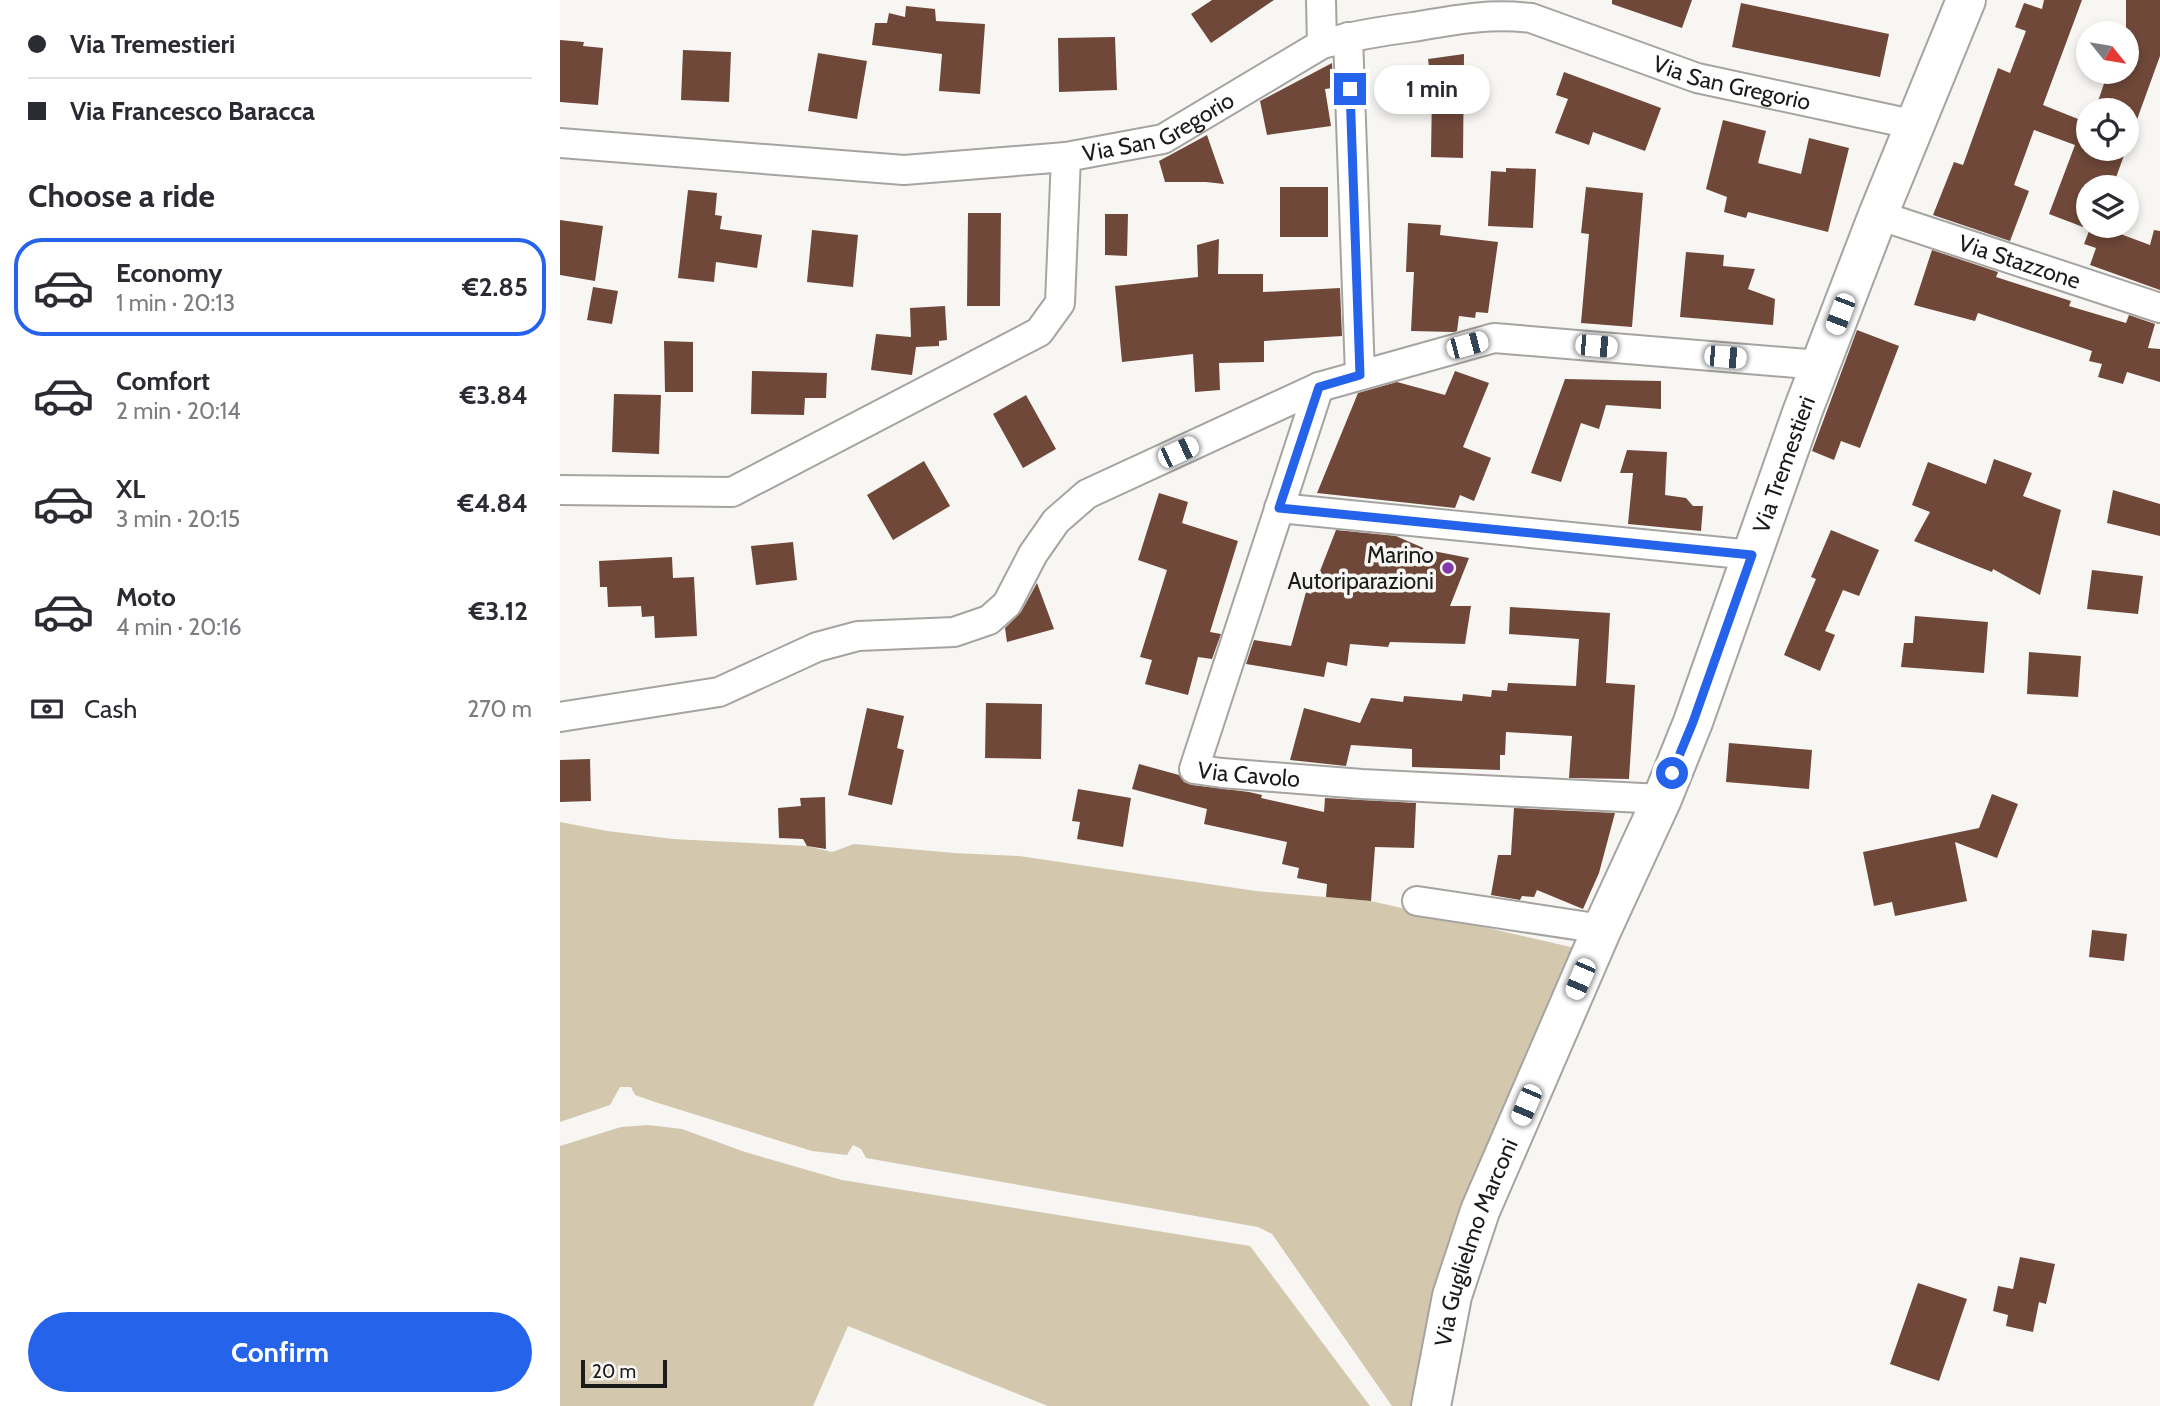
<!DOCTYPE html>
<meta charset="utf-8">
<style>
:root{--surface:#fff;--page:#f2f2f3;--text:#2b2b33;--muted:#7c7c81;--line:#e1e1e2;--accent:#2563eb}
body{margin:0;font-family:Cabin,sans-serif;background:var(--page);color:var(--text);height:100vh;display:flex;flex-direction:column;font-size:26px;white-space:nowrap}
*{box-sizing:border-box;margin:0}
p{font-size:23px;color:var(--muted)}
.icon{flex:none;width:38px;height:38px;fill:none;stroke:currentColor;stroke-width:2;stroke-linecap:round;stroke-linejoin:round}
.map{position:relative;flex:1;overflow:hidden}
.details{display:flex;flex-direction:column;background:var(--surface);width:560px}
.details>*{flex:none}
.top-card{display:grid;align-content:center;height:154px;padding:0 28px;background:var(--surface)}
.needle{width:46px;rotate:120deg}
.fabs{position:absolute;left:1516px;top:21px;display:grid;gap:14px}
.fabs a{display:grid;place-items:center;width:63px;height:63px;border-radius:50%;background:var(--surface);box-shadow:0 4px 10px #0003;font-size:35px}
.scale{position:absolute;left:21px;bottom:18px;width:86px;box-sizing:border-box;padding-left:7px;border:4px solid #1b1b1a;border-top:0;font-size:19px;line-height:24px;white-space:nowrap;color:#1b1b1a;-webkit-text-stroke:5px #f7f6f3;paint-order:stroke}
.end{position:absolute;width:32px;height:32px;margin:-16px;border:9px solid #2563eb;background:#fff;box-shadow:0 0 0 4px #fff}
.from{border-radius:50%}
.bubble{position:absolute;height:49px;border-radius:24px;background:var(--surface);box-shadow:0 4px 10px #0003;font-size:23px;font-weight:700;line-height:49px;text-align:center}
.car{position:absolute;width:21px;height:42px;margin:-21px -10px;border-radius:9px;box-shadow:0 0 5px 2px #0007;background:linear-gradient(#fff 24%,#345 0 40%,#fff 0 76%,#345 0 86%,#fff 0)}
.top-card b{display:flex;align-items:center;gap:24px;height:66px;font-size:26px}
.top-card b+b{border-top:2px solid var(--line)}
.top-card i{width:18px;height:18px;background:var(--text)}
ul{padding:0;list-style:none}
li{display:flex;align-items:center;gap:21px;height:98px;margin:0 14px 10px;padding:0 14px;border:4px solid transparent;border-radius:28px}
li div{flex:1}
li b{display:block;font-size:26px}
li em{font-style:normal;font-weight:700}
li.on{border-color:var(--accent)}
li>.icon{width:63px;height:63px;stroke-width:1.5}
h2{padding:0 28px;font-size:32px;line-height:84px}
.pay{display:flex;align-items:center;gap:18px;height:77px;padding:0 28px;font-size:26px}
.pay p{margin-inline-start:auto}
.cta{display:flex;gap:14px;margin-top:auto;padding:14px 28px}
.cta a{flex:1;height:80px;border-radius:42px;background:var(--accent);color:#fff;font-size:28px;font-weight:700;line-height:80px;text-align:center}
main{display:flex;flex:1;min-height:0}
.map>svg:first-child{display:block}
.green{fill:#d3c7ae}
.building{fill:#6f4839}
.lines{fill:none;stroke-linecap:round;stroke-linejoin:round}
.minor-casing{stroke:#a6a4a1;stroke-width:32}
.secondary-casing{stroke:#a6a4a1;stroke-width:42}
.minor{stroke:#fff;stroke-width:28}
.secondary{stroke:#fff;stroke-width:38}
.route{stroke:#2563eb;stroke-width:9}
.poi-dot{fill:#843aab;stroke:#f7f6f3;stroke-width:2.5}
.labels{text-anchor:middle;stroke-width:7;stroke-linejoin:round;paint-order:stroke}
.street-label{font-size:23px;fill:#1b1b1a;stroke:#f7f6f3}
.poi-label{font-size:23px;fill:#1b1b1a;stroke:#f7f6f3;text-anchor:end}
</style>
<main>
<section class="details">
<div class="top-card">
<b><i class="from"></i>Via Tremestieri</b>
<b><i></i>Via Francesco Baracca</b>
</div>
<h2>Choose a ride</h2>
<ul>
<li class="on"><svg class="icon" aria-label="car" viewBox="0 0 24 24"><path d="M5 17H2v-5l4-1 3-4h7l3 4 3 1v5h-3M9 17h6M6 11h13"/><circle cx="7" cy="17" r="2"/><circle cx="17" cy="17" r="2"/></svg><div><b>Economy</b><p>1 min · 20:13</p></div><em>€2.85</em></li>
<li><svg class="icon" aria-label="car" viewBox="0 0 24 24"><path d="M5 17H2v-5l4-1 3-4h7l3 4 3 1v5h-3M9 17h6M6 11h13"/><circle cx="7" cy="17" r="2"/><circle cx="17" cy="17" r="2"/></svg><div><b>Comfort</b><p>2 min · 20:14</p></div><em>€3.84</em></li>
<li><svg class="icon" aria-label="car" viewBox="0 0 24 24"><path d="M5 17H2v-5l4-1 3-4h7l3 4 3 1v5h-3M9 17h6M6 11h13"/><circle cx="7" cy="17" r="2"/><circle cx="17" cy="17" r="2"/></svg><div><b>XL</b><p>3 min · 20:15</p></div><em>€4.84</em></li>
<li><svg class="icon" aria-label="car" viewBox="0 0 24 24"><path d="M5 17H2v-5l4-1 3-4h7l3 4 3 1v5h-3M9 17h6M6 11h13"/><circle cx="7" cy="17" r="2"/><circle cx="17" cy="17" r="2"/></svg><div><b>Moto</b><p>4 min · 20:16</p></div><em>€3.12</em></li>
</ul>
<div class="pay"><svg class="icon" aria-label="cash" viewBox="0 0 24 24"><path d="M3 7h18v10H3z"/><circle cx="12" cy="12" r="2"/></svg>Cash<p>270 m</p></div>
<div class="cta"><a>Confirm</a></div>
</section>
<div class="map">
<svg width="1600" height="1406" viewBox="0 0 1600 1406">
<rect width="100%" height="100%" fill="#f7f6f3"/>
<path class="green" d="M 0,822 L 47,831 L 113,839 L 247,846 L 272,852 L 294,844 L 394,853 L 459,856 L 696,891 L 811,901 L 1015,948 L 854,1406 L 832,1406 L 712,1234 L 698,1227 L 306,1158 L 301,1149 L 293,1145 L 287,1155 L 252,1151 L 95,1102 L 75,1095 L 71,1087 L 60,1087 L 50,1105 L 0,1122 Z
M 88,1125 L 122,1129 L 185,1152 L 282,1180 L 690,1246 L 810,1406 L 488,1406 L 288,1326 L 253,1406 L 0,1406 L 0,1146 L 61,1127 Z"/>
<path class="building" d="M 652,0 L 714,0 L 651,43 L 631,14 Z
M 1052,0 L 1132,0 L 1122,28 L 1052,4 Z
M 1484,0 L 1522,0 L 1483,105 L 1528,123 L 1528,149 L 1566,149 L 1566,110 L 1535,110 L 1548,72 L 1566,72 L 1566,0 L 1600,0 L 1600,56 L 1554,183 L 1541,179 L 1538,187 L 1528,187 L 1528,215 L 1523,227 L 1489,214 L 1515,145 L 1474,130 L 1454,185 L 1469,191 L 1450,241 L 1373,215 L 1394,162 L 1403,165 L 1438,68 L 1450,73 L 1466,31 L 1455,27 L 1464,3 L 1482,9 Z
M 1181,3 L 1329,34 L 1320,77 L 1172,47 Z
M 346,6 L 375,9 L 376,21 L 425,24 L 420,94 L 379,91 L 382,54 L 312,45 L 315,23 L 327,23 L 329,13 L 345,17 Z
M 555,37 L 557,90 L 499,92 L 498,38 Z
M 0,40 L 24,42 L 23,46 L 43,48 L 38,105 L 0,102 Z
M 123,50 L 171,52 L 169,102 L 121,100 Z
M 258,53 L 307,61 L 297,119 L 248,111 Z
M 904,54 L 903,158 L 871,157 L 872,90 L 868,59 Z
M 772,63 L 773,88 L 765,89 L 771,126 L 707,135 L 700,101 Z
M 1004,72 L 1101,108 L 1085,151 L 1033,132 L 1029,145 L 995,133 L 1008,99 L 996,95 Z
M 1163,120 L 1206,131 L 1198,163 L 1241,174 L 1249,138 L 1289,148 L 1268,232 L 1188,212 L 1186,218 L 1164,212 L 1167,197 L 1146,189 Z
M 647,135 L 664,184 L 646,182 L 605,182 L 599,161 Z
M 946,168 L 976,169 L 973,228 L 928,226 L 931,171 L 946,172 Z
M 720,187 L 768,187 L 768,237 L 720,237 Z
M 1026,187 L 1083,193 L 1072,327 L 1021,323 L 1029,234 L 1021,233 Z
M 128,190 L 157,193 L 155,215 L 162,216 L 160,229 L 202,235 L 197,268 L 156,262 L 154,282 L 118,278 Z
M 408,213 L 441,213 L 440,306 L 407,306 Z
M 545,214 L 568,214 L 567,256 L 545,255 Z
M 0,220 L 43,226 L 35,281 L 0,275 Z
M 848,223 L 881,225 L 880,235 L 938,242 L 928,313 L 916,312 L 915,318 L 899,316 L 897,331 L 894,332 L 851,331 L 854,272 L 846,272 Z
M 1531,226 L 1539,226 L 1590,245 L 1594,230 L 1600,231 L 1600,290 L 1530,265 L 1536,248 L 1524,244 Z
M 252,230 L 298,235 L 293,287 L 247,282 Z
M 659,239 L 658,274 L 703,274 L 703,292 L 780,288 L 782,336 L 704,341 L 704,362 L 659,363 L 660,390 L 635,392 L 633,354 L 562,362 L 555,286 L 638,277 L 637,245 Z
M 1372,250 L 1438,272 L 1436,277 L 1511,301 L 1509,306 L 1566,323 L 1569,315 L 1595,324 L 1588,348 L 1600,349 L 1600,382 L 1567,372 L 1563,384 L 1538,377 L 1542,364 L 1529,361 L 1532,351 L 1418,313 L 1415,321 L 1354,305 Z
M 1126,252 L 1164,255 L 1163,266 L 1195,269 L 1188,289 L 1215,299 L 1213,325 L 1120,317 Z
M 33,287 L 58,291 L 52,324 L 27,320 Z
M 385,306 L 387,340 L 379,341 L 379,346 L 356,347 L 352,375 L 311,370 L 316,334 L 351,337 L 350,308 Z
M 1297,330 L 1339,346 L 1300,448 L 1281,441 L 1274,460 L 1252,451 Z
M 104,341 L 133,342 L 133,392 L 105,392 Z
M 192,371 L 267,373 L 266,398 L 245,398 L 244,415 L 191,414 Z
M 895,371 L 929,383 L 903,447 L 931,458 L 914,501 L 900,495 L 895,508 L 757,493 L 798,393 L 837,382 L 885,395 Z
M 1005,379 L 1101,381 L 1101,409 L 1046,405 L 1039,429 L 1021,423 L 1001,482 L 971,473 Z
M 54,394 L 101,395 L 99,454 L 52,452 Z
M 466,395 L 496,449 L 463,468 L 433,414 Z
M 1067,450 L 1107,452 L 1105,495 L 1126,498 L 1133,506 L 1143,506 L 1141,531 L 1068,524 L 1073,473 L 1060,473 Z
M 1434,459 L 1472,473 L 1463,496 L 1501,510 L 1480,595 L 1433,569 L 1432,572 L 1354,541 L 1370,512 L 1352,505 L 1368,462 L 1426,484 Z
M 364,461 L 390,506 L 333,540 L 307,495 Z
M 1553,490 L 1600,504 L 1600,536 L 1547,523 Z
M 599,493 L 628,502 L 622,523 L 678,541 L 650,632 L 661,634 L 652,659 L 638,657 L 628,695 L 585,684 L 592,660 L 580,657 L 607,570 L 578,560 Z
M 776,530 L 836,536 L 868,550 L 909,558 L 890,606 L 911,606 L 905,644 L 830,642 L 828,647 L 790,644 L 787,666 L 767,662 L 764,677 L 686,664 L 694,640 L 731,646 L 746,592 L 751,594 Z
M 1271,530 L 1319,550 L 1299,596 L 1283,590 L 1265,631 L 1275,635 L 1260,671 L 1224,655 L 1256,579 L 1251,577 Z
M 233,542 L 237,580 L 196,585 L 191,546 Z
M 112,557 L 113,578 L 134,577 L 137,636 L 95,638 L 94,616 L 82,617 L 81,606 L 48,607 L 47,587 L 40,587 L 39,561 Z
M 1532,570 L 1583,576 L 1578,614 L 1527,609 Z
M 477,583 L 494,629 L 447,642 L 445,628 L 461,612 Z
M 950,607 L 1050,613 L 1046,683 L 1075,685 L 1069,779 L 1009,778 L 1012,736 L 946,732 L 945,755 L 940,755 L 940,770 L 852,767 L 852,749 L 791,745 L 786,766 L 730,760 L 744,708 L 800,723 L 811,698 L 843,702 L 844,696 L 902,701 L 903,694 L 931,697 L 932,690 L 947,691 L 948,683 L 1016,686 L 1019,639 L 949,634 Z
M 1355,616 L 1428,622 L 1424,673 L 1341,667 L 1344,643 L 1353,643 Z
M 1469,652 L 1521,656 L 1518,697 L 1467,694 Z
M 426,703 L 482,704 L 481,759 L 425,758 Z
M 307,708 L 344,716 L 337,748 L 344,750 L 332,805 L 288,795 Z
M 1169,743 L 1252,750 L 1249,789 L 1166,782 Z
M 30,759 L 31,801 L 0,802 L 0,760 Z
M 579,764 L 619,775 L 624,782 L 632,785 L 689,792 L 702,795 L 701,798 L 764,812 L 765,798 L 856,803 L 854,848 L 815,847 L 811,901 L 766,897 L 767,884 L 737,878 L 739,868 L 722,864 L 727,842 L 644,824 L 647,809 L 572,789 Z
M 518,789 L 571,798 L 563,847 L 517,839 L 520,822 L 512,821 Z
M 1432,794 L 1458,804 L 1437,858 L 1395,842 L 1407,901 L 1335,916 L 1332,902 L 1314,906 L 1303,852 L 1419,828 Z
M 265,797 L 266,849 L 247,846 L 243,839 L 219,838 L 218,808 L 241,806 L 240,798 Z
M 954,808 L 1055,813 L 1039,873 L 1023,909 L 977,890 L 974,897 L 962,896 L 960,900 L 931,895 L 938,855 L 951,855 Z
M 1532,930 L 1567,934 L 1564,961 L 1529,957 Z
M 1460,1257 L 1495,1264 L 1486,1304 L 1479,1302 L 1473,1332 L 1446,1326 L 1448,1315 L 1433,1311 L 1438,1286 L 1453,1289 Z
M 1358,1283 L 1407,1299 L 1379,1381 L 1330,1364 Z"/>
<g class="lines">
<g class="minor-casing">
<g id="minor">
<path d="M 761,0 L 762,44"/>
<path d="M 788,37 L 800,375"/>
<path d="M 0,143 L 344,170 L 506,157"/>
<path id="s1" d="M 1318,215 L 1600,308"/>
<path id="s2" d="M 759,387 L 634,769 L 662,773 L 802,784 L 1102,799"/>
<path id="s3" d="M 0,490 L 172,492 L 479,332 L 500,303 L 506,157 L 603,139 L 762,44 C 792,36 822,31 853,27 C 894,20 929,13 971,18 L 1137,78 L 1356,125"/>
<path d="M 719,508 L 1192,555"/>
<path d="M 0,717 L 159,692 L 257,647 L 298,636 L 394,632 L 429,620 L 447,604 L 473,554 L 496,521 L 527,494 L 759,387 L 934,338 L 1260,365"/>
<path d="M 857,901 L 1042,929"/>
</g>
</g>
<g class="secondary-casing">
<g id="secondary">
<path id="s4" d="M 871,1406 L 892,1296 L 920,1211 L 1042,929 L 1102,799 L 1133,722 L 1243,410 L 1318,215 L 1406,0"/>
</g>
</g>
<use href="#minor" class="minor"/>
<use href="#secondary" class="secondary"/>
</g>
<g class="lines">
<path class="route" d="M 790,89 L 800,375 L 759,387 L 719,508 L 1192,555 L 1133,722 L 1112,773"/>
</g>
<circle class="poi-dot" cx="888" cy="568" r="7"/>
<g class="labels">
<g class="street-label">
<text dy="8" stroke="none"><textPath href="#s3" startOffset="1407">Via San Gregorio</textPath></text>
<text dy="8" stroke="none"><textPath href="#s3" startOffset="798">Via San Gregorio</textPath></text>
<text dy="8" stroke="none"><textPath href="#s1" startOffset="149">Via Stazzone</textPath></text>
<text dy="8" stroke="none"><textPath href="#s4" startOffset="1008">Via Tremestieri</textPath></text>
<text dy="8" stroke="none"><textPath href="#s2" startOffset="457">Via Cavolo</textPath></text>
<text dy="8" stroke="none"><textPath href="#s4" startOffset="170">Via Guglielmo Marconi</textPath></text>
</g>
<g class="poi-label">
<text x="874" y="563">Marino<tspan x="874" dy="26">Autoriparazioni</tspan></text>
</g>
</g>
</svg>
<div class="fabs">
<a><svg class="needle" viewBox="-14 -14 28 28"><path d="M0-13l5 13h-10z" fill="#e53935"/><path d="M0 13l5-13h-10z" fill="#7c7c81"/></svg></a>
<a><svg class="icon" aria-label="locate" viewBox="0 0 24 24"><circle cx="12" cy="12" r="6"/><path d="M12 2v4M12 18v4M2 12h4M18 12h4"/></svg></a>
<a><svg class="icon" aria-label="layers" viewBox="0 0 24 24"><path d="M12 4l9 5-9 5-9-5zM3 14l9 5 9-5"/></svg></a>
</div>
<div class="scale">20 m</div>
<i class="end from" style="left:1112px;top:773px"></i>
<i class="end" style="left:790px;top:89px"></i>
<div class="bubble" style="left:814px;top:65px;width:116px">1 min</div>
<i class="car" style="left:1280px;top:314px;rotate:201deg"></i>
<i class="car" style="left:907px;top:345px;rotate:75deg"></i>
<i class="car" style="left:1036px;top:346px;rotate:95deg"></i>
<i class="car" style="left:1165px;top:357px;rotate:95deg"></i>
<i class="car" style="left:618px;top:452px;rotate:65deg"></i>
<i class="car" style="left:1020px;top:979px;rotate:203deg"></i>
<i class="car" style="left:966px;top:1105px;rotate:203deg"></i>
</div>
</main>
